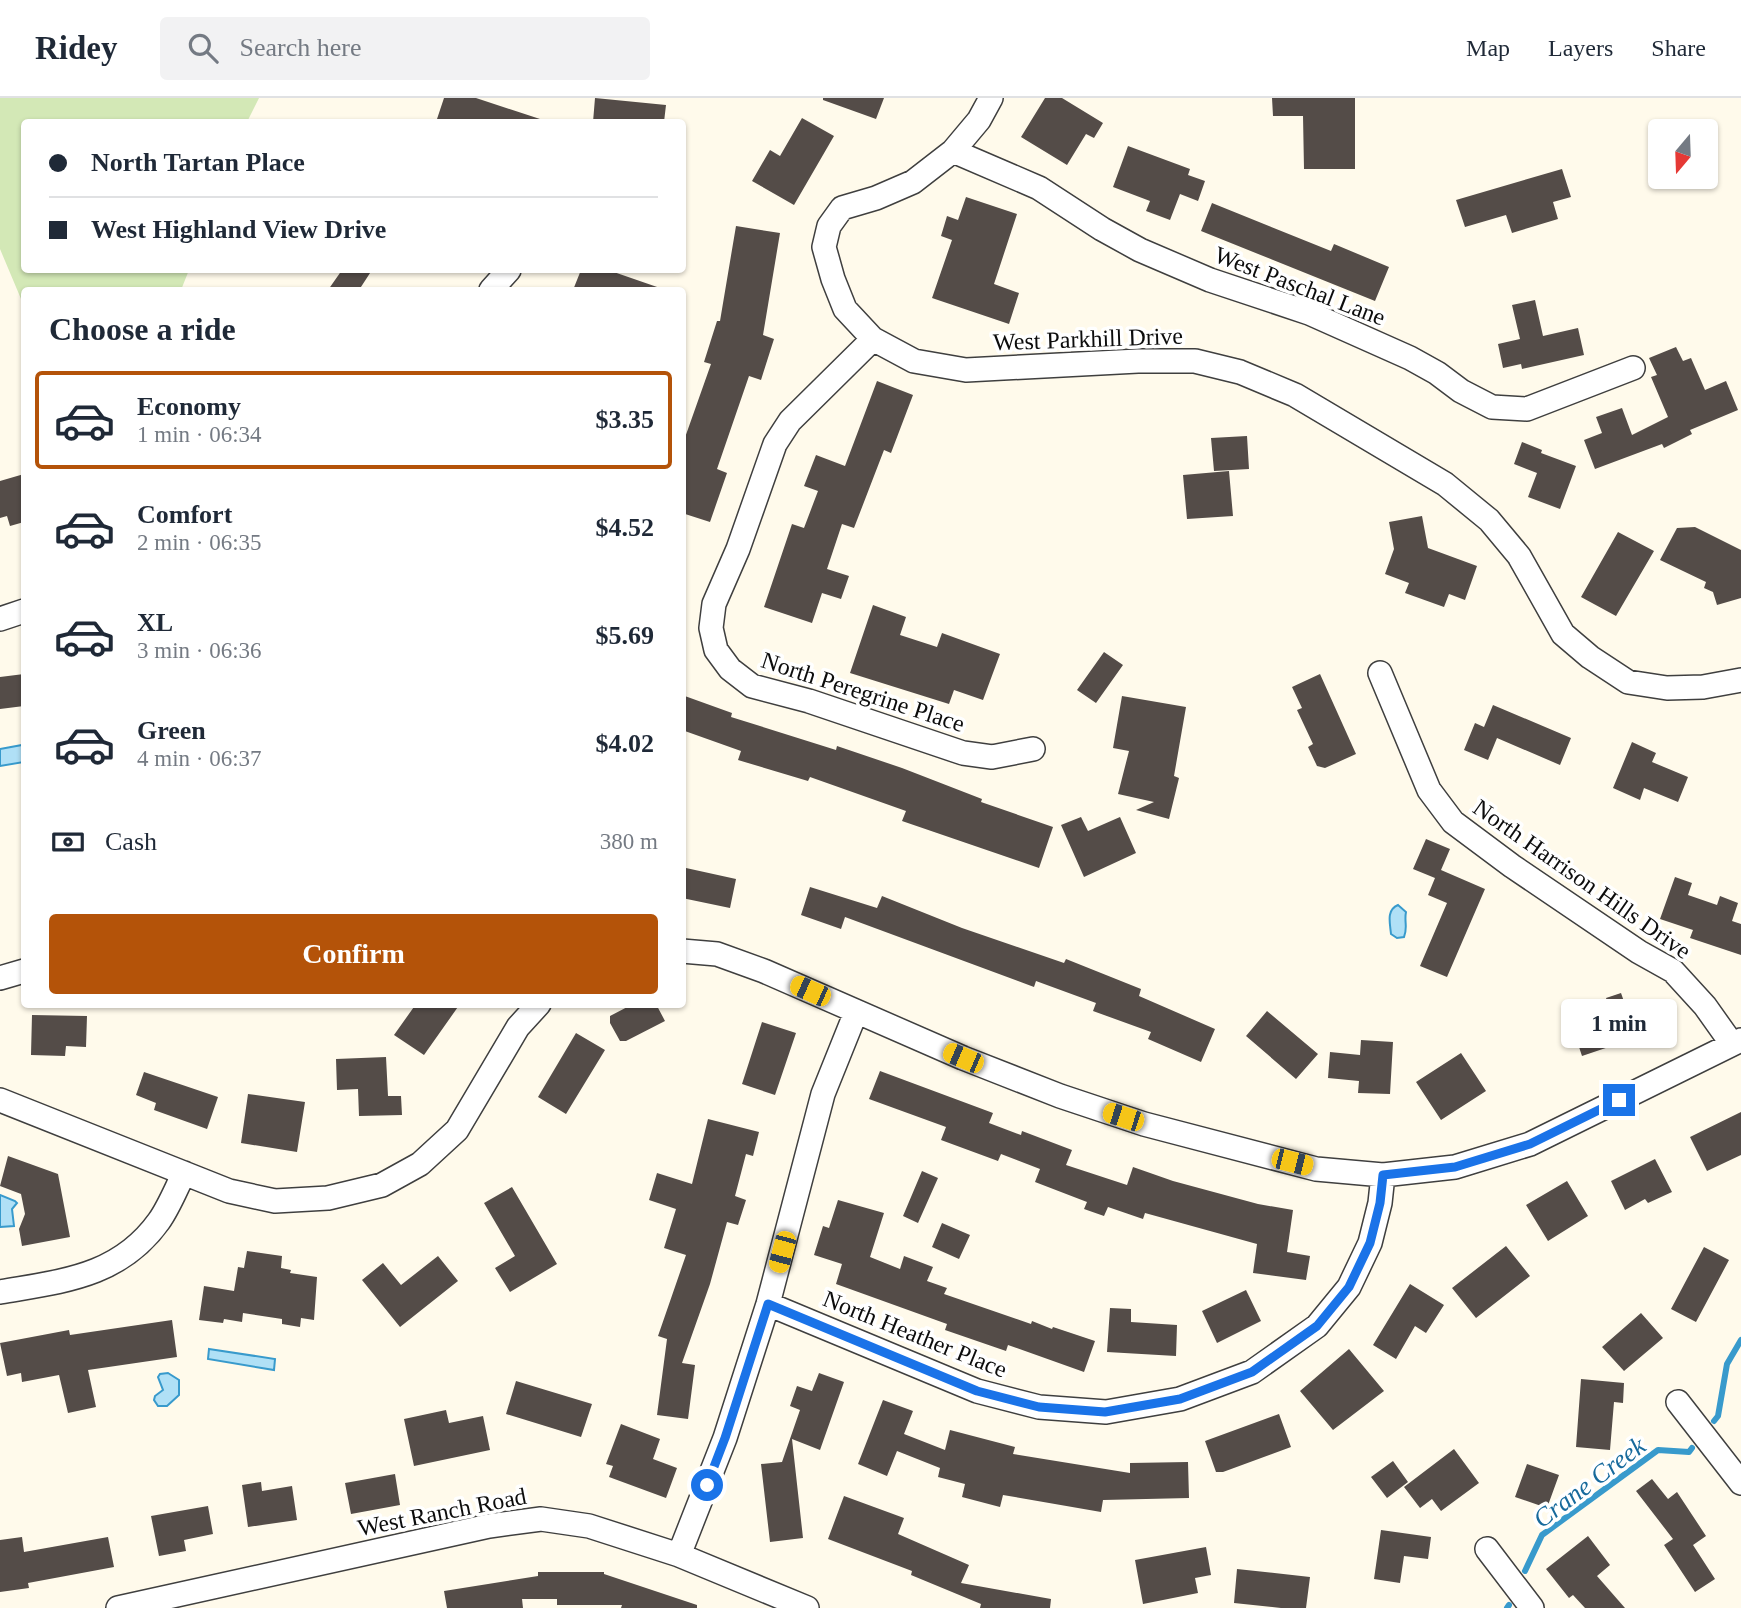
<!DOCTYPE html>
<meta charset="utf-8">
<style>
:root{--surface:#fff;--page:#f2f2f3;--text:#1f2937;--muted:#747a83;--line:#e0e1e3;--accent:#b45309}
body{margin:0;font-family:"Times New Roman",serif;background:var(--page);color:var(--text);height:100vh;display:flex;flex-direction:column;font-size:26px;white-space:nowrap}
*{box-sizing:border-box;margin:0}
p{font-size:23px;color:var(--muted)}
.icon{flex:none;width:38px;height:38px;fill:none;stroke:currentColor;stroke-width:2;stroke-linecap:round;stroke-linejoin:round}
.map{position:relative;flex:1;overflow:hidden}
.details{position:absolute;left:21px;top:189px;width:665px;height:721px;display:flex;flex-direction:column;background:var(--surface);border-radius:7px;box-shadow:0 2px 5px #0004}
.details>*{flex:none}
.top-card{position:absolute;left:21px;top:21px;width:665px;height:154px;border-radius:7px;box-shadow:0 2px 5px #0004;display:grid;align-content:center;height:154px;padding:0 28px;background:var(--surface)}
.needle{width:46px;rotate:199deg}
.fabs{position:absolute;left:1648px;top:21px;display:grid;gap:14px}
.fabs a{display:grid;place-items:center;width:70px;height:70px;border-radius:7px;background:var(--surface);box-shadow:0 2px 5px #0004;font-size:35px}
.end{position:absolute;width:32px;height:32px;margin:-16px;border:9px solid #1a73e8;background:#fff;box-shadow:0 0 0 4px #fff}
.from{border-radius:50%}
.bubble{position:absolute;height:49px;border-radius:7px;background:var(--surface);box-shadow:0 2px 5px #0004;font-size:23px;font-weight:700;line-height:49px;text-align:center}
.car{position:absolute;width:21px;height:42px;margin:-21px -10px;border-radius:9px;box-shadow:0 0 5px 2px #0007;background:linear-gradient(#f5c518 24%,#345 0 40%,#f5c518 0 76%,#345 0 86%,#f5c518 0)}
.top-card b{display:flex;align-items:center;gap:24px;height:66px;font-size:26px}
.top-card b+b{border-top:2px solid var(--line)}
.top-card i{width:18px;height:18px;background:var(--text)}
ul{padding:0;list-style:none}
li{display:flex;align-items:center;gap:21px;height:98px;margin:0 14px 10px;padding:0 14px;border:4px solid transparent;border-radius:7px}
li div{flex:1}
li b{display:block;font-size:26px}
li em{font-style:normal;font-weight:700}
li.active{border-color:var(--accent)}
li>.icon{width:63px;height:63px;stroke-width:1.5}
h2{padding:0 28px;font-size:32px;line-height:84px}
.pay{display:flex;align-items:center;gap:18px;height:77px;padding:0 28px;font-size:26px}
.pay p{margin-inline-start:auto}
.button{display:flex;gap:14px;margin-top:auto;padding:14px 28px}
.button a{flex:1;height:80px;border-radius:7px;background:var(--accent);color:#fff;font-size:28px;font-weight:700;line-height:80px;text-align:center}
header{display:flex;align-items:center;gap:42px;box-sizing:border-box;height:98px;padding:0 35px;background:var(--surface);border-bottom:2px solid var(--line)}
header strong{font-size:33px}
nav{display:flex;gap:38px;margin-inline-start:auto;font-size:24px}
.search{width:490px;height:63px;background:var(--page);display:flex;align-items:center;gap:18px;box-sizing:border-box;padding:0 24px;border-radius:7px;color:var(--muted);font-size:26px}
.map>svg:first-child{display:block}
.green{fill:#d3e8b6}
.water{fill:#b0e0f6;stroke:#389acc;stroke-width:2}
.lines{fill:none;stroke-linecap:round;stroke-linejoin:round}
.stream{stroke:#389acc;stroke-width:6}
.building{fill:#544c48}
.minor-casing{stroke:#3f3f3f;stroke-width:26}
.minor{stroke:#fff;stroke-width:23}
.route{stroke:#1a73e8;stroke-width:9}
.labels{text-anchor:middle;stroke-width:7;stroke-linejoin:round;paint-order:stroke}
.street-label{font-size:24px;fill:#0c0c0c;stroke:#fff}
.water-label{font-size:26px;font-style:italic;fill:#176a9c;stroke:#fff}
</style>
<header>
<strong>Ridey</strong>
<div class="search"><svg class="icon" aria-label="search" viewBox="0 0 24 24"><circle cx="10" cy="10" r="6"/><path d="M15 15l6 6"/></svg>Search here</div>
<nav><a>Map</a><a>Layers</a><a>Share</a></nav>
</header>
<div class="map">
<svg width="1741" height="1510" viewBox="0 0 1741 1510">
<rect width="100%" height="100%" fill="#fffaeb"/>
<path class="green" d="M 0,0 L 259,0 L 247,24 L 24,24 L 24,172 L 189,172 L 181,192 L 24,192 L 24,208 L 0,151 Z"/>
<path class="water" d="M 22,647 L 24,664 L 0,668 L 0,651 Z
M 1398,807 L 1406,814 C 1404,823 1408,830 1404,839 L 1397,840 L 1391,836 C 1390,825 1386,812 1398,807 Z
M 0,1097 L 15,1103 L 17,1105 L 12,1111 L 14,1128 L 0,1129 Z
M 209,1251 L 275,1261 L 274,1272 L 208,1261 Z
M 168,1275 L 179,1282 L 179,1297 L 167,1308 L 158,1308 L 154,1302 L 155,1298 L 163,1292 L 158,1279 L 160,1276 Z"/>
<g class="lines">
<path class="stream" d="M 1714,1323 L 1718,1318 L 1727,1266 L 1741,1242
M 1525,1473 L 1542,1437 L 1658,1352 L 1689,1354 L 1692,1350
M 1507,1510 L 1509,1507"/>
</g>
<path class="building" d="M 444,0 L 476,0 L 540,21 L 540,24 L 436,24 Z
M 595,0 L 666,7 L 664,24 L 593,24 Z
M 823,0 L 884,0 L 876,21 L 823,2 Z
M 1045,0 L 1062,0 L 1103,25 L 1094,40 L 1086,36 L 1067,67 L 1021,39 Z
M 1272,0 L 1355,0 L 1355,71 L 1304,71 L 1303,18 L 1273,18 Z
M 802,20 L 834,38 L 794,107 L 752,83 L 770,52 L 780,58 Z
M 1128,48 L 1190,71 L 1188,77 L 1205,83 L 1198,103 L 1180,96 L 1170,122 L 1146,113 L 1150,103 L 1113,89 Z
M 1562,71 L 1571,99 L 1553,104 L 1558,121 L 1512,135 L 1506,117 L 1465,129 L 1456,102 Z
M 966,99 L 1017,116 L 994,186 L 1019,195 L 1009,226 L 932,200 L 952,142 L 941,138 L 947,118 L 958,122 Z
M 1212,105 L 1331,153 L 1334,146 L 1389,169 L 1375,203 L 1201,133 Z
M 736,128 L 780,135 L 763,237 L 774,241 L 761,282 L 749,278 L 717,371 L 727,375 L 710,424 L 682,415 L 682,348 L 711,266 L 704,264 L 717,223 L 720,223 Z
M 342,172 L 372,172 L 359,192 L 328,192 Z
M 581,172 L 608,172 L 660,190 L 660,192 L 573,192 Z
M 1535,202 L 1543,238 L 1578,230 L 1584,257 L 1522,271 L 1521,266 L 1503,270 L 1498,246 L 1520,241 L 1512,207 Z
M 1676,249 L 1683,263 L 1691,260 L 1705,292 L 1726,283 L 1738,312 L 1690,332 L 1692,336 L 1664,350 L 1662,346 L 1595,371 L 1584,342 L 1602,335 L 1596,319 L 1622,310 L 1632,337 L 1668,319 L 1651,279 L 1657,277 L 1649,260 Z
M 877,283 L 913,297 L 891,355 L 884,352 L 854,430 L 842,426 L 827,471 L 849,478 L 841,501 L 822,495 L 812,525 L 764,509 L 792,426 L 804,430 L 818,393 L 804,388 L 816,357 L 845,368 Z
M 1247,338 L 1249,371 L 1214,373 L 1211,340 Z
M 1522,344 L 1542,352 L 1541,355 L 1576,368 L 1560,411 L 1528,399 L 1537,375 L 1514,366 Z
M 1229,373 L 1233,418 L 1187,421 L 1183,377 Z
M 24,376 L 24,424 L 10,428 L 7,418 L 0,420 L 0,383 Z
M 1422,418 L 1428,450 L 1477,468 L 1465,502 L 1449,496 L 1444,509 L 1405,495 L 1409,485 L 1385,476 L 1394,451 L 1389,424 Z
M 1695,429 L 1741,452 L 1741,500 L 1717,507 L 1713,494 L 1704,490 L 1706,484 L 1660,462 L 1677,430 Z
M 1618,434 L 1654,453 L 1616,518 L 1581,499 Z
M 873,507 L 906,519 L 900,537 L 937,549 L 942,535 L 1000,556 L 983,602 L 954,592 L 949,606 L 850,575 Z
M 1104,554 L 1123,567 L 1096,605 L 1077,592 Z
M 24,576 L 24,608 L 0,611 L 0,579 Z
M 1320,576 L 1356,656 L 1325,670 L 1317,668 L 1308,649 L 1313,646 L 1297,612 L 1302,610 L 1292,589 Z
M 682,597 L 732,615 L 731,619 L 836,652 L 837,648 L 902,670 L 982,701 L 981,704 L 1053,729 L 1039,770 L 902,723 L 906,713 L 810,679 L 808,683 L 738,662 L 741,653 L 682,632 Z
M 1122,598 L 1186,609 L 1174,678 L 1179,680 L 1169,721 L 1136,712 L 1154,704 L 1118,696 L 1129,653 L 1113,650 Z
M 1493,607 L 1571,640 L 1560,667 L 1497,640 L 1488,662 L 1464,652 L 1475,625 L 1484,629 Z
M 1632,644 L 1656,655 L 1652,664 L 1688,679 L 1678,704 L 1644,690 L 1640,702 L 1613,690 Z
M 1081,719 L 1088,733 L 1120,719 L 1136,755 L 1084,779 L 1061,727 Z
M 1426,741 L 1450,751 L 1441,772 L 1485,791 L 1447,879 L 1420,868 L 1447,805 L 1428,797 L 1435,780 L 1413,771 Z
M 686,770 L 736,781 L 730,810 L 682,800 Z
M 1675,779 L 1692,785 L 1688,797 L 1717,807 L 1720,798 L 1738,805 L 1732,823 L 1741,826 L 1741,857 L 1690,840 L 1693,832 L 1660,821 Z
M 810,789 L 877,810 L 882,798 L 962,830 L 1064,865 L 1066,861 L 1141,891 L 1139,898 L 1215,931 L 1201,964 L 1148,941 L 1151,934 L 1093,913 L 1096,905 L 1036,883 L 1034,889 L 845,819 L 841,831 L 801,817 Z
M 1621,895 L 1627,912 L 1659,902 L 1668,929 L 1582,958 L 1573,931 L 1584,927 L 1581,919 L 1609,909 L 1606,900 Z
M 416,906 L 460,906 L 424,957 L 394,937 Z
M 633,906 L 656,906 L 665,923 L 626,943 L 620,943 L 610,925 L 610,918 Z
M 1267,913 L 1318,956 L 1296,981 L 1246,938 Z
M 32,917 L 87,918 L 86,949 L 66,948 L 65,958 L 31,957 Z
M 762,924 L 796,935 L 775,997 L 742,986 Z
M 576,935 L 605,952 L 566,1016 L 538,999 Z
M 1361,942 L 1393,944 L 1390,996 L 1358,995 L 1359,983 L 1328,980 L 1330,954 L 1360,957 Z
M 1461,955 L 1486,993 L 1441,1022 L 1416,984 Z
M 386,959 L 388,998 L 401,998 L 402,1017 L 359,1018 L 358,991 L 337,992 L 336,961 Z
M 880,973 L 993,1015 L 989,1025 L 1021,1037 L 1022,1033 L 1072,1052 L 1066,1067 L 1127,1087 L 1133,1069 L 1173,1083 L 1258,1106 L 1293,1112 L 1287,1154 L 1310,1158 L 1306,1182 L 1253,1175 L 1257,1146 L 1145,1115 L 1143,1121 L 1108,1109 L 1104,1118 L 1084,1111 L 1087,1104 L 1035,1084 L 1040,1071 L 1001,1056 L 998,1063 L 941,1042 L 946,1029 L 869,1001 Z
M 144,974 L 218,999 L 207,1031 L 154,1012 L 156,1005 L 136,997 Z
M 248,996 L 305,1004 L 297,1054 L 241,1045 Z
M 1741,1014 L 1741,1057 L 1707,1073 L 1690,1039 Z
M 708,1021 L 759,1034 L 753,1058 L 746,1056 L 735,1098 L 746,1102 L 738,1127 L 727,1124 L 710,1186 L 682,1265 L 695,1267 L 688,1321 L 657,1317 L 667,1241 L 658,1238 L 686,1157 L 664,1150 L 676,1111 L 649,1102 L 657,1075 L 692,1086 Z
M 8,1058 L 58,1076 L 70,1139 L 22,1148 L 19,1131 L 25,1116 L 21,1096 L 0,1088 Z
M 1655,1061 L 1672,1094 L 1648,1105 L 1645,1101 L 1625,1112 L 1611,1083 Z
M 922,1073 L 938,1080 L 918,1125 L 903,1118 Z
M 1567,1083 L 1588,1118 L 1548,1143 L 1526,1107 Z
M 512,1089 L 557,1166 L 510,1194 L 495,1170 L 515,1158 L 484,1105 Z
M 838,1102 L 884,1115 L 870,1159 L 900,1171 L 904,1158 L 933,1169 L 927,1183 L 947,1190 L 944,1196 L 1031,1226 L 1032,1223 L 1052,1231 L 1053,1229 L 1095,1243 L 1084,1274 L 1008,1247 L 1006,1253 L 945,1232 L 947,1226 L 836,1186 L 842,1166 L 814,1157 L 823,1128 L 829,1130 Z
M 942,1125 L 970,1137 L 959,1161 L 932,1149 Z
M 1506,1148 L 1530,1178 L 1476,1220 L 1452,1190 Z
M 1704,1149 L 1729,1162 L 1696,1224 L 1671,1211 Z
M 247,1153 L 282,1158 L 281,1170 L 291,1172 L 290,1175 L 317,1179 L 314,1222 L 301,1220 L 300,1229 L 282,1226 L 282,1221 L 243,1215 L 242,1224 L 224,1221 L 223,1225 L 199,1222 L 204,1188 L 234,1193 L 238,1169 L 244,1170 Z
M 438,1158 L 458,1183 L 400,1229 L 362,1182 L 383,1165 L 401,1187 Z
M 1410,1186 L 1444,1207 L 1426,1235 L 1415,1228 L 1396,1261 L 1373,1247 Z
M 1246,1192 L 1261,1223 L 1217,1245 L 1202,1213 Z
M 1110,1210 L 1131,1211 L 1131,1224 L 1177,1227 L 1176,1258 L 1107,1254 Z
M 1641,1215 L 1663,1240 L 1624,1273 L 1602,1249 Z
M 172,1222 L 177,1259 L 88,1272 L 96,1309 L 68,1315 L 59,1277 L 22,1284 L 21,1275 L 7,1278 L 0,1245 L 69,1232 L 70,1237 Z
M 1349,1251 L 1384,1293 L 1333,1332 L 1300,1293 Z
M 819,1275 L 844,1284 L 820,1352 L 792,1341 L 803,1440 L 770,1444 L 761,1366 L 782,1364 L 800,1312 L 790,1308 L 797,1288 L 812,1293 Z
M 1581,1281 L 1624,1285 L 1623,1305 L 1614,1304 L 1610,1352 L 1576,1349 Z
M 516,1283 L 592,1306 L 581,1339 L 506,1316 Z
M 883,1302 L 913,1313 L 904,1336 L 945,1352 L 950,1332 L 1015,1349 L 1013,1356 L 1130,1375 L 1130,1365 L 1188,1364 L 1189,1400 L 1103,1402 L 1101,1414 L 1003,1397 L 1000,1409 L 962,1399 L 965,1386 L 938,1379 L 940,1370 L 897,1353 L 887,1378 L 858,1366 Z
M 446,1312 L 449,1325 L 483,1318 L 490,1352 L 414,1368 L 404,1321 Z
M 1279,1316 L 1291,1349 L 1223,1374 L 1216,1374 L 1205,1343 Z
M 621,1326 L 660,1341 L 653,1361 L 677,1370 L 666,1400 L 609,1379 L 613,1368 L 606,1366 Z
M 1454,1351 L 1479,1385 L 1441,1413 L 1432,1401 L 1420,1410 L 1404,1389 Z
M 1393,1363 L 1408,1384 L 1387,1400 L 1371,1379 Z
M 1527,1366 L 1559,1377 L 1547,1410 L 1515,1399 Z
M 395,1376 L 400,1407 L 351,1416 L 345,1385 Z
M 1652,1381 L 1668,1401 L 1677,1394 L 1706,1438 L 1693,1447 L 1715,1481 L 1695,1494 L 1664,1447 L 1673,1441 L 1636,1393 Z
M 261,1384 L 262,1393 L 292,1388 L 297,1422 L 248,1429 L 242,1387 Z
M 844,1398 L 904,1420 L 898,1436 L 969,1467 L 961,1485 L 1051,1501 L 1050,1510 L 980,1510 L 981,1506 L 911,1477 L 912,1473 L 828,1441 Z
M 208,1408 L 213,1436 L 184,1442 L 186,1453 L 159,1458 L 151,1418 Z
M 1381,1432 L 1431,1439 L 1428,1461 L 1404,1458 L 1400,1485 L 1374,1481 Z
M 1588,1438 L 1610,1467 L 1597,1478 L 1625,1510 L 1585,1510 L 1573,1497 L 1569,1500 L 1546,1471 Z
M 22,1439 L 24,1454 L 108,1439 L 114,1469 L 28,1485 L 29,1490 L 0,1494 L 0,1442 Z
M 1206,1449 L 1211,1477 L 1195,1480 L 1198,1495 L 1143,1506 L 1135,1462 Z
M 1237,1471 L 1310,1479 L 1306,1510 L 1281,1510 L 1234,1505 Z
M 538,1474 L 604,1474 L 604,1476 L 697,1507 L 697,1510 L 621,1510 L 622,1507 L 557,1507 L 557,1501 L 522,1501 L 523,1510 L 447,1510 L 444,1493 L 538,1478 Z"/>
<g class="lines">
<g class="minor-casing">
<path id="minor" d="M 991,0 L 979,22 L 953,53 L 913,84 L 876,100 L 842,110 L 829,128 L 824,149 L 833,181 L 845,211 L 873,241 L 914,263 L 966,272 L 1138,263 L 1195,263 L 1240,274 L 1295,297 L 1445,386 L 1489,422 L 1519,458 L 1563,536 L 1590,559 L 1628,584 L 1667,590 L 1703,589 L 1741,582
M 953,53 L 1039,90 L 1102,131 L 1140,152 L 1210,182 L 1309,215 L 1410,260 L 1437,275 L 1461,293 L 1492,309 L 1527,311 L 1633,270
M 491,192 L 509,172
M 873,241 L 790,323 L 775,346 L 738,451 L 714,506 L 711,530 L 716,552 L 730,571 L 752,588 L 809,603 L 963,655 L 992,659 L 1033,651
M 0,521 L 24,513
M 1380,575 L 1429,692 L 1453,724 L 1512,768 L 1639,854 L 1673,873 L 1705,908 L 1732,946
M 682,853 L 717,856 L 764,873 L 963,960 L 1060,998 L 1144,1026 L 1316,1071 L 1383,1077 L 1455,1069 L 1530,1046 L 1741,942
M 0,880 L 24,873
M 0,1002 L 229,1093 L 275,1103 L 328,1100 L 382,1087 L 420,1066 L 457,1032 L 518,929 L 539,906
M 0,1194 C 62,1183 119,1179 159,1123 C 169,1109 176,1091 184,1075
M 768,1206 L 977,1293 L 1039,1309 L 1106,1314 L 1180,1301 L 1252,1274 L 1317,1228 L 1349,1189 L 1370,1145 L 1380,1105 L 1383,1077
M 1678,1304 L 1741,1385
M 1487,1451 L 1532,1510
M 679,1457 L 725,1340 L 768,1206 L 823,996 L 856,914
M 118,1510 L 489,1428 L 541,1421 L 589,1428 L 679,1457 L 807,1510"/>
</g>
<use href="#minor" class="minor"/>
</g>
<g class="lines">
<path class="route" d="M 707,1387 L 725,1340 L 768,1206 L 977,1293 L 1039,1309 L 1105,1314 L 1180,1301 L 1252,1274 L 1317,1228 L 1349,1189 L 1370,1145 L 1380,1105 L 1383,1077 L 1455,1069 L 1530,1046 L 1619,1002"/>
</g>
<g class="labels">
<g class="street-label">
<text transform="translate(1300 188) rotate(21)" y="8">West Paschal Lane</text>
<text transform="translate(1088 241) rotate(-2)" y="8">West Parkhill Drive</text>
<text transform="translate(863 594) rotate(18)" y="8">North Peregrine Place</text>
<text transform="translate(1582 781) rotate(35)" y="8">North Harrison Hills Drive</text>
<text transform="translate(915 1236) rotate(22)" y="8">North Heather Place</text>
<text transform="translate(442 1414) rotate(-11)" y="8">West Ranch Road</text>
</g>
<g class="water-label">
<text transform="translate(1589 1384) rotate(-37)" y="9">Crane Creek</text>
</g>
</g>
</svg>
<div class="fabs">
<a><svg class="needle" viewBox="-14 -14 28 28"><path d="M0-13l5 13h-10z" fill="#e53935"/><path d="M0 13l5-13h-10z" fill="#747a83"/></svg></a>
</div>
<i class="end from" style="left:707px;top:1387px"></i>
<i class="end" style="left:1619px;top:1002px"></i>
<div class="bubble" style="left:1561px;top:901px;width:116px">1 min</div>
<i class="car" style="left:810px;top:893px;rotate:294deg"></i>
<i class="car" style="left:963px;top:960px;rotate:293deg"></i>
<i class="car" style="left:1123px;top:1019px;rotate:288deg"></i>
<i class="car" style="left:1292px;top:1064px;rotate:104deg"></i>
<i class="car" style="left:782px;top:1154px;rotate:195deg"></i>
<div class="top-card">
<b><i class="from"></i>North Tartan Place</b>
<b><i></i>West Highland View Drive</b>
</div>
<section class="details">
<h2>Choose a ride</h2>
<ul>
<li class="active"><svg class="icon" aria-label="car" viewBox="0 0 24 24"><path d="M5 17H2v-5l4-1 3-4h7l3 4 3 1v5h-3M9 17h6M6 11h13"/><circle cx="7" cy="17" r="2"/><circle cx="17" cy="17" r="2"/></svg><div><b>Economy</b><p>1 min · 06:34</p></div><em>$3.35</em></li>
<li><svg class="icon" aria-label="car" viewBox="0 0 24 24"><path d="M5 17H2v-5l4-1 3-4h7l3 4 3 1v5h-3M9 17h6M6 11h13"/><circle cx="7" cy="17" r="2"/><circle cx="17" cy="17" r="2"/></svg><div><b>Comfort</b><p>2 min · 06:35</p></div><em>$4.52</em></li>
<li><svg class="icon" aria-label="car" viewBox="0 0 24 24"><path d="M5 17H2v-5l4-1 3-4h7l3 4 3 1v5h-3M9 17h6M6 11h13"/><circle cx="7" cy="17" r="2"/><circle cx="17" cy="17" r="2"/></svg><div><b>XL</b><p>3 min · 06:36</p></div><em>$5.69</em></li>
<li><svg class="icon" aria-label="car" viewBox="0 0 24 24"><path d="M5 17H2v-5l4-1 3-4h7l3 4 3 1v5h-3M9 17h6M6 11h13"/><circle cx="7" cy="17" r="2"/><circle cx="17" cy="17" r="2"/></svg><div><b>Green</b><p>4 min · 06:37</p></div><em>$4.02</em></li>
</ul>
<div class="pay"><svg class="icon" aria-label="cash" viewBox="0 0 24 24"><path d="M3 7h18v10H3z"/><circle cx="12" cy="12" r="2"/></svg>Cash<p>380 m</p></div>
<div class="button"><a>Confirm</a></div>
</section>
</div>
